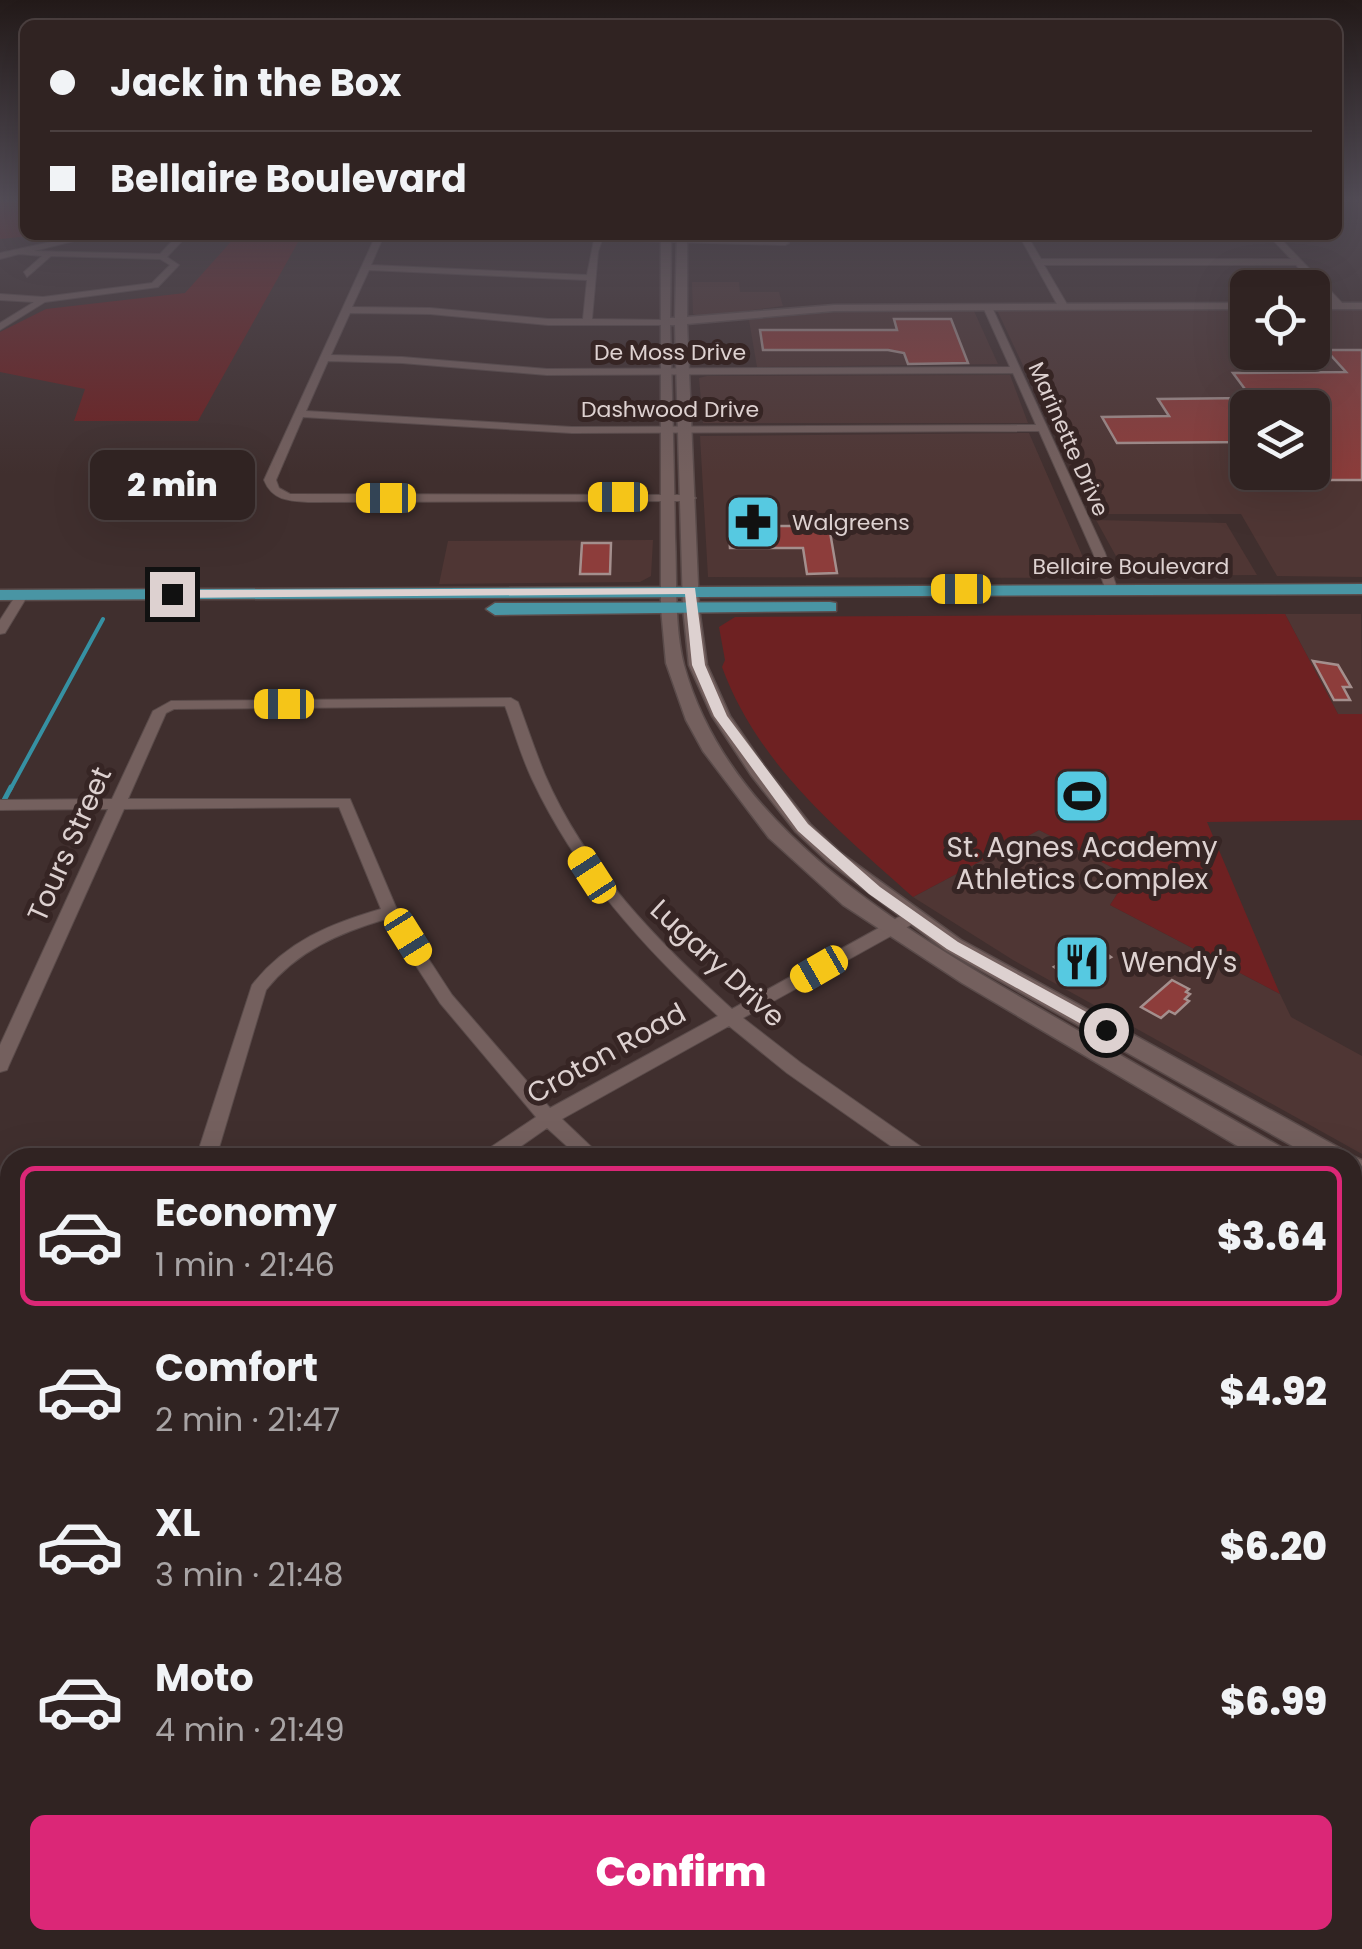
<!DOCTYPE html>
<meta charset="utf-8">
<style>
:root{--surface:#302322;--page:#382b2a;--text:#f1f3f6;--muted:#a8a4a5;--line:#4b4040;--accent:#db2777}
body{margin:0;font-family:Poppins,sans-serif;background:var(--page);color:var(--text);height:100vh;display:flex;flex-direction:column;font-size:38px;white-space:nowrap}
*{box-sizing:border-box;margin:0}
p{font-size:32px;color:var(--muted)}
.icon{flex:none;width:55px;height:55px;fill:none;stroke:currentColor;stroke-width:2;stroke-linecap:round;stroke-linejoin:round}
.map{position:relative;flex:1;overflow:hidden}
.details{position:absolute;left:0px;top:1148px;width:1362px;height:802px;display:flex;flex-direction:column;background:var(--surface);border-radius:30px 30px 0 0;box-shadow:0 10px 40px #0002,0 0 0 2px var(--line)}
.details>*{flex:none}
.banner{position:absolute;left:20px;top:20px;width:1322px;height:220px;border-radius:15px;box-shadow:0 10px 40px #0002,0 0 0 2px var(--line);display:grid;align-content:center;height:220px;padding:0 30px;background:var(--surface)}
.controls{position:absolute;left:1230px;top:270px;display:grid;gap:20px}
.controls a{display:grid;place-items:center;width:100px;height:100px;border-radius:15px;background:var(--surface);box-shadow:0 10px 40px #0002,0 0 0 2px var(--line);font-size:50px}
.end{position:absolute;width:45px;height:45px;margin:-22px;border:12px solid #ddd1d0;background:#111;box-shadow:0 0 0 5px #111}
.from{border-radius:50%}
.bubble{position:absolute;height:70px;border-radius:15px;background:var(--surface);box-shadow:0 10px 40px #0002,0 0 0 2px var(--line);font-size:32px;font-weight:800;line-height:70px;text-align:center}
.car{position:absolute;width:30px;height:60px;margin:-30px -15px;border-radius:12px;box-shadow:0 0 8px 2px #0007;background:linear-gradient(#f5c518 24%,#345 0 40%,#f5c518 0 76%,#345 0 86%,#f5c518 0)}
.banner b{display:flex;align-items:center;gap:35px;height:95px;font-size:38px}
.banner b+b{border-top:2px solid var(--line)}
.banner i{width:25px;height:25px;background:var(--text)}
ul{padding:18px 0 0;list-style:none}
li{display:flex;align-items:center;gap:30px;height:140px;margin:0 20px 15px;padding:0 10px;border:5px solid transparent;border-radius:15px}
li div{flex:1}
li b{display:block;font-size:38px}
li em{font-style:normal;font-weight:800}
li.current{border-color:var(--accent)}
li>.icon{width:90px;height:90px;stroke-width:1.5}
.button{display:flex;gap:20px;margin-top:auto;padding:20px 30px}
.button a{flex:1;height:115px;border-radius:15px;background:var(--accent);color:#fff;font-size:40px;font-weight:800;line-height:115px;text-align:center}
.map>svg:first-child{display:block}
.built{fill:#4f3634;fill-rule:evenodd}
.green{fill:#6e2122}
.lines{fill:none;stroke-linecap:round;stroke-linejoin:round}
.stream-far1{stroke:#3691a3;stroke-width:4}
.stream{stroke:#3691a3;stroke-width:5}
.building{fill:#8d3d3b;stroke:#a48f8d;stroke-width:2.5}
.street-casing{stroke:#5a4b4a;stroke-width:2}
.secondary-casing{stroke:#5a4b4a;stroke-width:3}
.primary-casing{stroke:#5a4b4a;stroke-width:3}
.highway-casing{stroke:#5a4b4a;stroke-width:2}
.street{fill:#74605e;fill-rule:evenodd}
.secondary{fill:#74605e;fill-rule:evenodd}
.primary{fill:#4995a4;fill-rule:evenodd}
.highway{fill:#2cb9d3;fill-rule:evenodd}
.route{fill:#ddd1d0}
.labels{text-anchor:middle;stroke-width:10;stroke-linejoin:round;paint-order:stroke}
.far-street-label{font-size:22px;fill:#ddd1d0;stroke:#362524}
.far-poi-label{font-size:22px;fill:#ddd1d0;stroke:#362524;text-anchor:start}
.street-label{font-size:28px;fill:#ddd1d0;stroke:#362524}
.poi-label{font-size:28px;fill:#ddd1d0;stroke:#362524}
</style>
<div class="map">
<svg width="1362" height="1949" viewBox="0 0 1362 1949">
<rect width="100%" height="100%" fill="#402f2e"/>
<path class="built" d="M 692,282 L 739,282 L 740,292 L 779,292 L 783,306 L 701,317 L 693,314 Z
M 1313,309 L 1362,309 L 1362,577 L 1277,576 L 1241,514 L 1093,514 L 997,310 L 1247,310 L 1248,352 L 1312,352 ZM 1248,408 L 1312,408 L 1312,472 L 1248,472 Z
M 974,311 L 998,364 L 757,367 L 749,320 L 836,312 Z
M 1010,375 L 1028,423 L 703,423 L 699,378 L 707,376 Z
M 1029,433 L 1092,578 L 708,577 L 700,436 Z
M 1096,520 L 1226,523 L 1257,575 L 1127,576 Z
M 653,540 L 651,576 L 640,582 L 439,584 L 448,541 Z
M 1285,614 L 1361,614 L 1362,714 L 1338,714 Z
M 1039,830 L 1129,876 L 1110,905 L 1280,994 L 1291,1017 L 1362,1056 L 1362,1154 L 1013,960 L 913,897 Z"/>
<path class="green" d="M 0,201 L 25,201 L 25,235 L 40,235 L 0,239 Z
M 237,235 L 302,235 L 198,421 L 74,421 L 85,389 L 0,372 L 0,332 L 46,309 L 185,293 Z
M 1285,614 L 1338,714 L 1362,714 L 1362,820 L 1207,822 L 1280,994 L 1110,905 L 1129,876 L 1039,830 L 913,897 C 837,829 758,765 722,667 L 725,660 L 719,627 L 735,617 Z"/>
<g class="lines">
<path class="stream-far1" d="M 10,790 L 103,619"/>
<path class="stream" d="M 0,808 L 11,787"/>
</g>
<path class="building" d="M 894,319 L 951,319 L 968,363 L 908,364 L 904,353 L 888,350 L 763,350 L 760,330 L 897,330 Z
M 1326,350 L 1362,350 L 1362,480 L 1312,480 L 1312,408 L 1259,408 L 1233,373 L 1346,372 Z
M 1248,398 L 1248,442 L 1117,443 L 1102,417 L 1169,416 L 1158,399 Z
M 755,512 L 777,519 L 777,526 L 829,526 L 837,573 L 807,574 L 803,548 L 730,548 L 728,517 L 756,517 Z
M 582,543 L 611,543 L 610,574 L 580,574 Z
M 1313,661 L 1338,665 L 1351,687 L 1343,687 L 1350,700 L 1334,700 Z
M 1094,945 L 1111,957 L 1071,979 L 1054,967 Z
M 1172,980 L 1189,989 L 1186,992 L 1190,994 L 1185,999 L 1189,1001 L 1175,1014 L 1169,1011 L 1161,1018 L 1141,1007 Z"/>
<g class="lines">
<g class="street-casing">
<path id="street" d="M 83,235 L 98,235 L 34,251 L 160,254 L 176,237 L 198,235 L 182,241 L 167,257 L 179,265 L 158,287 L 45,302 L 0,330 L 0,323 L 34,302 L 0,300 L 0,294 L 43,297 L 152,283 L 170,265 L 160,259 L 51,256 L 27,277 L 24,272 L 42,256 L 19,254 L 0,259 L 0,253 Z
M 376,235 L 384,235 L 371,265 L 587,275 L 594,240 L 515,237 L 511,235 L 785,241 L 789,243 L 785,245 L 602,240 L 598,252 L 592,319 L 667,320 L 667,324 L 664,325 L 548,325 L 430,314 L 350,313 L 331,355 L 402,357 L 547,369 L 1010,367 L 983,307 L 991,305 L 1105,553 L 1117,588 L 1111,592 L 1105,588 L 1093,553 L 1039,431 L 572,433 L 303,417 L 276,480 L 279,488 L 290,494 L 690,495 L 696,498 L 690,501 L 308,502 C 288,501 272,500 264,480 ZM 369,270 L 587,280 L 583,319 L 548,319 L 430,308 L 352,307 ZM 328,361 L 402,363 L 547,375 L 1013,373 L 1036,425 L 572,427 L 306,411 Z
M 1019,235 L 1027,235 L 1041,259 L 1291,259 L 1268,235 L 1277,235 L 1345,306 L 1337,308 L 1296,265 L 1044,265 L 1068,306 L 1063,309 L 1058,306 Z
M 22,591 L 28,595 L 5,633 L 0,634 L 0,620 L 18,592 Z
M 511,698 L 518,702 C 527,726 535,751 545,775 C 585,868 658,942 732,1009 L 906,913 L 918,913 L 920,917 L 918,921 L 743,1018 L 801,1063 L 930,1153 L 933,1158 L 908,1158 L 787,1073 L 729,1026 L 562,1119 L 603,1158 L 580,1158 L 547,1128 L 504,1158 L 479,1158 L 482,1153 L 536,1117 L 440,1003 L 386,919 C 339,933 297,951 266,990 L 216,1158 L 196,1158 L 252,985 C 286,942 329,924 381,909 L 339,807 L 124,809 L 9,1065 L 7,1070 L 0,1072 L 0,1045 L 108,809 L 0,810 L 0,800 L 112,799 L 153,711 L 171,701 ZM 505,706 C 514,730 521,756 532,779 C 576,873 643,947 718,1016 L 550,1108 L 452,995 L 398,912 L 350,799 L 128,799 L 166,713 L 174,709 Z
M 10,1471 L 10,1495 L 0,1499 L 0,1475 Z
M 10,1806 L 10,1838 L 0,1842 L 0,1810 Z
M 355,1940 L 391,1940 L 387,1949 L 351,1949 Z
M 878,1940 L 911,1940 L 907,1949 L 874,1949 Z"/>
</g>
<g class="secondary-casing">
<path id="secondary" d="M 661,235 L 671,235 L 670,318 L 675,318 L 677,235 L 687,235 L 687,317 L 834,305 L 1248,303 L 1248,309 L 834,311 L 687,324 L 699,608 L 707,665 L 730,716 L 765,767 L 810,824 L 841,853 L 961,940 L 1345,1151 L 1348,1158 L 1314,1158 L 945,950 L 827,861 L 796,832 L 751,775 L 712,716 L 689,665 L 683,608 L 675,325 L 670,325 C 672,396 674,466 675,537 C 677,578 674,625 684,665 C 731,837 922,940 1065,1023 C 1139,1066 1214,1109 1288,1151 L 1291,1158 L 1258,1158 L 962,983 L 843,905 L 769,838 L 703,751 L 686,720 L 666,663 L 661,608 Z
M 1312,303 L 1362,303 L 1362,309 L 1312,309 Z
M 1352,1156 L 1362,1160 L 1362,1181 L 1352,1178 L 1352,1158 L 1349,1158 Z
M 1352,1192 L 1362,1195 L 1362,1217 L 1352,1214 Z
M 1362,1683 L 1362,1727 L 1352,1731 L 1352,1687 Z
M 1179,1940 L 1219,1940 L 1215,1949 L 1175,1949 Z"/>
</g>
<g class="primary-casing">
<path id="primary" d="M 1362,584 L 1362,594 L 0,600 L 0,590 Z
M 830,602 L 836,603 L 836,611 L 495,615 L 486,609 L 495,603 Z"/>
</g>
<g class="highway-casing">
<path id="highway" d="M 1362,1790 L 1362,1847 L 1352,1851 L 1352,1794 Z
M 1362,1878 L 1362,1949 L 1308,1949 L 1312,1940 L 1352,1940 L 1352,1882 Z
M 1244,1940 L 1298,1940 L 1294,1949 L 1240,1949 Z"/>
</g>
<use href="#street" class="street"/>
<use href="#secondary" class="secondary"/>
<use href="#primary" class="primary"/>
<use href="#highway" class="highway"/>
</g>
<linearGradient id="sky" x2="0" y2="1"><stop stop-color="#231a19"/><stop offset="0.42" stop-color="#534d57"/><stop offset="1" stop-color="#534d57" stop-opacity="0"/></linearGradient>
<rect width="1362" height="474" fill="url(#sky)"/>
<path class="route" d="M 695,588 L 705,665 L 727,716 L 808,824 L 880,887 L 958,942 L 1112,1026 L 1112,1035 L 1101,1035 L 947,949 L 869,894 L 798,831 L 714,716 L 692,665 L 685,594 L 172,598 L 166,594 L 172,590 Z"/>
<defs>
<g id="pharmacy-square" transform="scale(2.875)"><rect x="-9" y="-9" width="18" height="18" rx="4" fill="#56c9e1" stroke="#362524"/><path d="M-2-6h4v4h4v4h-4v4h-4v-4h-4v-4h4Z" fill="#111"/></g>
<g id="stadium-square" transform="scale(2.875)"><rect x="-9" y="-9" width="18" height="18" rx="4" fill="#56c9e1" stroke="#362524"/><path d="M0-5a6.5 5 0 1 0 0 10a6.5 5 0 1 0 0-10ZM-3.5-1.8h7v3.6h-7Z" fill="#111"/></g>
<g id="restaurant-square" transform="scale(2.875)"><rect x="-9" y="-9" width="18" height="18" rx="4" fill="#56c9e1" stroke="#362524"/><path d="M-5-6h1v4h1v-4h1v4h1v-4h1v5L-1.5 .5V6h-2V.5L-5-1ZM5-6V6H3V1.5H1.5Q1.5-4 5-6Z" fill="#111"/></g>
</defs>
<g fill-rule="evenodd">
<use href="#pharmacy-square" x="753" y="522"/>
<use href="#stadium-square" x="1082" y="796"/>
<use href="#restaurant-square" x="1082" y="962"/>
</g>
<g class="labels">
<g class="far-street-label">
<text x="670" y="360">De Moss Drive</text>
<text x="670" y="417">Dashwood Drive</text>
<text transform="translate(1069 439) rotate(66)" y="8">Marinette Drive</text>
<text x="1131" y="574">Bellaire Boulevard</text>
</g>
<g class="far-poi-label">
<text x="792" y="530">Walgreens</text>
</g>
<g class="street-label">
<text transform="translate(69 844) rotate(-66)" y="10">Tours Street</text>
<text transform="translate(718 963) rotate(43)" y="10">Lugary Drive</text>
<text transform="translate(606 1053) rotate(-29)" y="10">Croton Road</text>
</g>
<g class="poi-label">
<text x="1082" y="857">St. Agnes Academy<tspan x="1082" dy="32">Athletics Complex</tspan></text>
<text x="1121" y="972" text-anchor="start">Wendy's</text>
</g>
</g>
</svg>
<div class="controls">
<a><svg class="icon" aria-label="locate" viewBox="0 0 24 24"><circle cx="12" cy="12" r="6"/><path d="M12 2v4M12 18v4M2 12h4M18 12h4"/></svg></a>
<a><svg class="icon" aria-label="layers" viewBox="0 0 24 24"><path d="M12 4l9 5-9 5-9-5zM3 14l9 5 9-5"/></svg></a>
</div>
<i class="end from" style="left:1106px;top:1030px"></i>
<i class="end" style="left:172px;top:594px"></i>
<div class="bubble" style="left:90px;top:450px;width:165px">2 min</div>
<i class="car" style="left:618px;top:497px;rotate:270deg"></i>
<i class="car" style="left:386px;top:498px;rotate:270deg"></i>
<i class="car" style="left:961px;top:589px;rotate:270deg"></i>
<i class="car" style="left:284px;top:704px;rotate:270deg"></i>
<i class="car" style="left:592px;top:875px;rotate:327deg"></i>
<i class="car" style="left:408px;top:937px;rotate:148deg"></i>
<i class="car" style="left:819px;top:969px;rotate:240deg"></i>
<div class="banner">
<b><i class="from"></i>Jack in the Box</b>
<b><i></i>Bellaire Boulevard</b>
</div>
<section class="details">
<ul>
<li class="current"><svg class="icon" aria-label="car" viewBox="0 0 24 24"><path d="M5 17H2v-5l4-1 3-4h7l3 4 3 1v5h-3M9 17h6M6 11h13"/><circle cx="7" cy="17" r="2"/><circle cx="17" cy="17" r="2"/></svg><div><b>Economy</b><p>1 min · 21:46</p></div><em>$3.64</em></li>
<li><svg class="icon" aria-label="car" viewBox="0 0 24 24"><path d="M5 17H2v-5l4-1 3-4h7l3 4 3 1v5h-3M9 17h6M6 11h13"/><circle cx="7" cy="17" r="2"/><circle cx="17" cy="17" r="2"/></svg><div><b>Comfort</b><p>2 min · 21:47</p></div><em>$4.92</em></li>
<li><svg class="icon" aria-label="car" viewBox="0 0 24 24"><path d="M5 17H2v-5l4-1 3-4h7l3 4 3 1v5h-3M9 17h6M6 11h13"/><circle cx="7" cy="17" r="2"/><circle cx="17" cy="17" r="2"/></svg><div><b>XL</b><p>3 min · 21:48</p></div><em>$6.20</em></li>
<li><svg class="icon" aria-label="car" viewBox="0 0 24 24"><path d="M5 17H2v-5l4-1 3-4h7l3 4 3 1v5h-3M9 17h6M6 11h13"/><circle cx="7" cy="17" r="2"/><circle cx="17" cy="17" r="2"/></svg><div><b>Moto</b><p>4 min · 21:49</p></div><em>$6.99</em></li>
</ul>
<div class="button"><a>Confirm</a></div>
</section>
</div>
